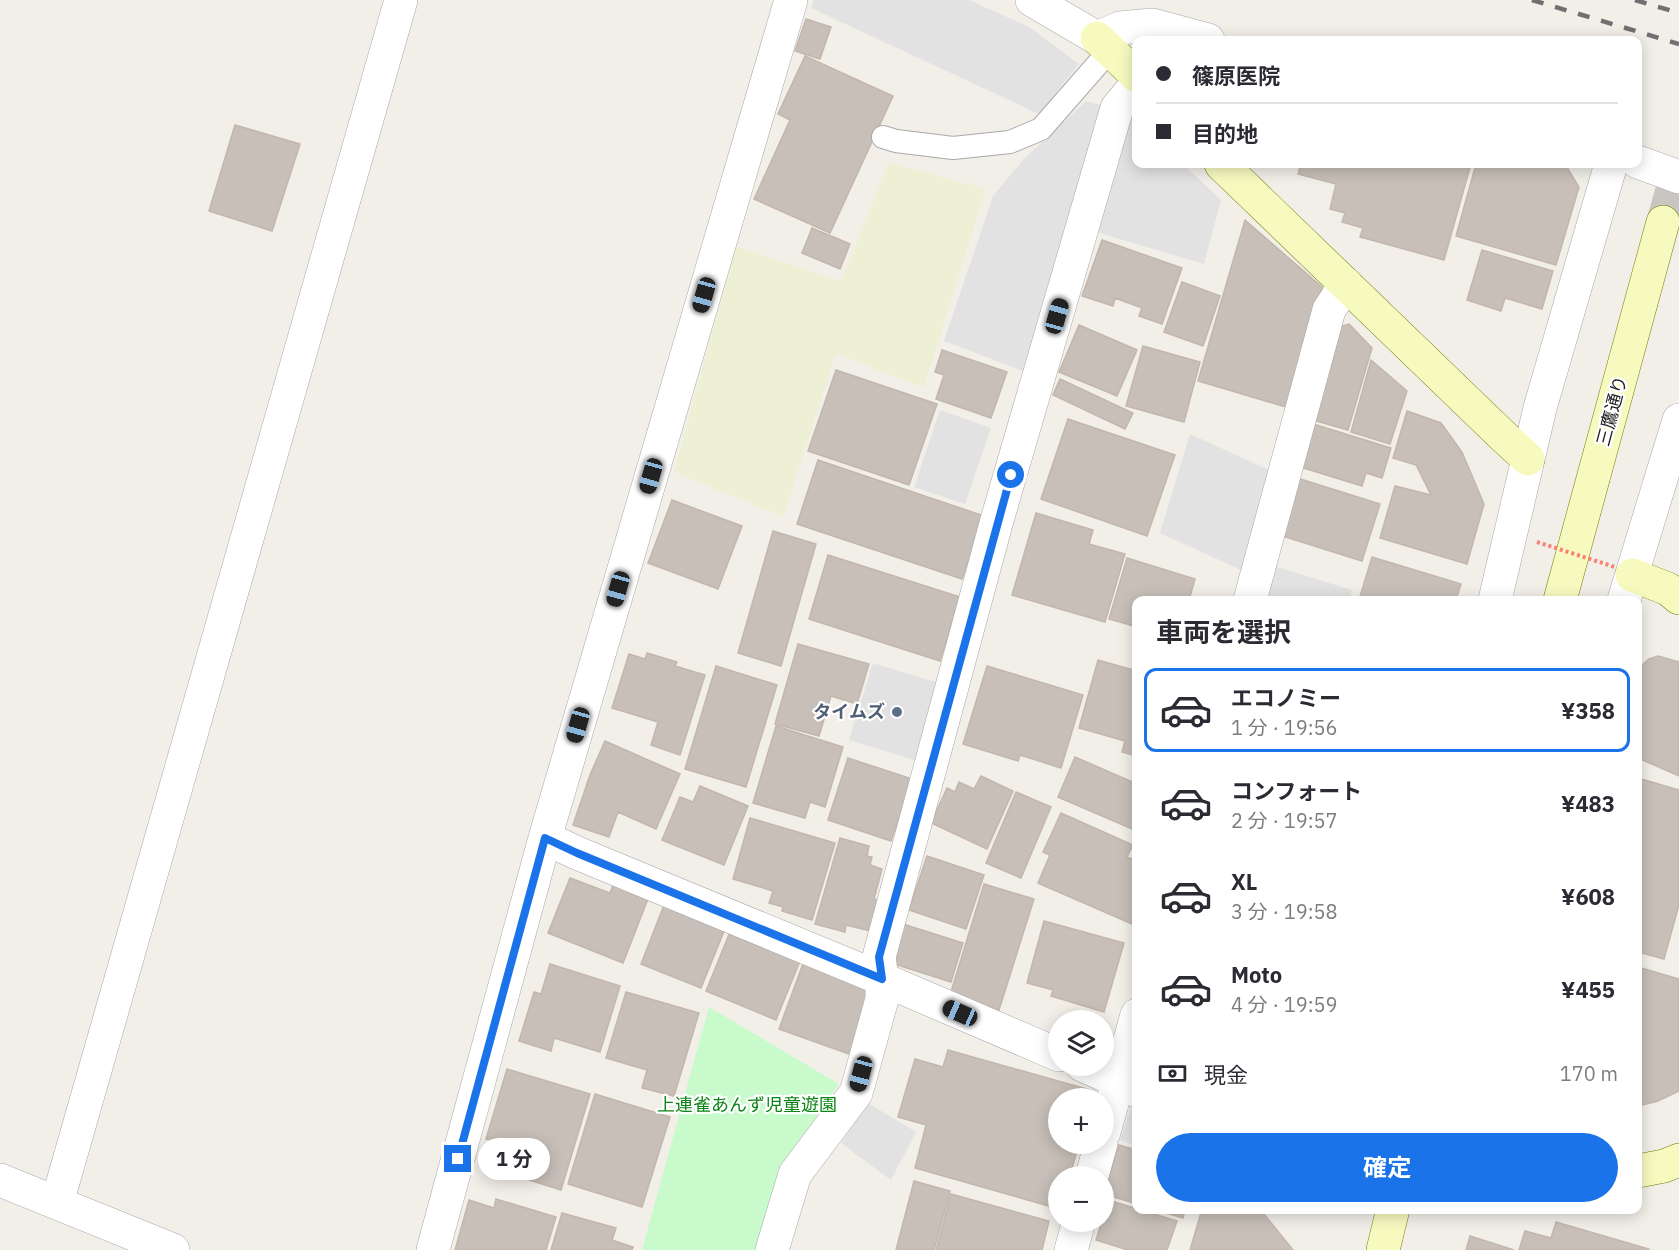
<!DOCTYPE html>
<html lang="ja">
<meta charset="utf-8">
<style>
:root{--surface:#fff;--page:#f2f2f3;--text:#2b2b33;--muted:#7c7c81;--line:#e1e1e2;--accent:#1a73e8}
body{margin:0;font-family:"IBM Plex Sans","Noto Sans JP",sans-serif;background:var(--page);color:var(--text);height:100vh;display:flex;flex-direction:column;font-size:22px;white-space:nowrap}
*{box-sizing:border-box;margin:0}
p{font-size:20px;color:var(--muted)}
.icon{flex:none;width:33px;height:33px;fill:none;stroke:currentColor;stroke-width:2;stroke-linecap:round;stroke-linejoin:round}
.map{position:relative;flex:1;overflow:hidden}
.drawer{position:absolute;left:1132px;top:596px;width:510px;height:618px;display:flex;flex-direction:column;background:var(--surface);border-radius:12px;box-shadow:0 3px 15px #0003}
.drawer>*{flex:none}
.banner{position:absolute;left:1132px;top:36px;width:510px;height:132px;border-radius:12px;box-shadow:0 3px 15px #0003;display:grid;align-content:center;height:132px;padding:0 24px;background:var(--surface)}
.buttons{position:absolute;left:1048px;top:1010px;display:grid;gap:12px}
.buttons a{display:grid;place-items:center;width:66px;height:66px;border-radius:50%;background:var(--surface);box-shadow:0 3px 15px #0003;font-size:30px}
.end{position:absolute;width:27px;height:27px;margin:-14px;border:8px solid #1a73e8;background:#fff;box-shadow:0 0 0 3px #fff}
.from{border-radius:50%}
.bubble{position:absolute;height:42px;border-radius:21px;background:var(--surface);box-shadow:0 3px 15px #0003;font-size:20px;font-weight:700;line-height:42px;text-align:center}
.car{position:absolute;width:18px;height:36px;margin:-18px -9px;border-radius:8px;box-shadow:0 0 4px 2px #0007;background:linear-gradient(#222 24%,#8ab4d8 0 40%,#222 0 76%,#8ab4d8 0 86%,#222 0)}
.banner b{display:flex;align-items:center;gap:21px;height:57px;font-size:22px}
.banner b+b{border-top:2px solid var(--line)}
.banner i{width:15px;height:15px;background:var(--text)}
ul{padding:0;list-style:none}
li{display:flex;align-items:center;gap:18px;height:84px;margin:0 12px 9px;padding:0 12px;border:3px solid transparent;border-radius:12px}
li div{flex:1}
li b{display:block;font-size:22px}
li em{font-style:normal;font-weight:700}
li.current{border-color:var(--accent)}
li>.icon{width:54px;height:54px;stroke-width:1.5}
h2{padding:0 24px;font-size:27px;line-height:72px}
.pay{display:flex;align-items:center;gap:15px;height:66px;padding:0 24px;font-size:22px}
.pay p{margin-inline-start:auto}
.cta{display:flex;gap:12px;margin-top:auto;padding:12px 24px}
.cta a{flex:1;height:69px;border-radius:36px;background:var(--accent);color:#fff;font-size:24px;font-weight:700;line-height:69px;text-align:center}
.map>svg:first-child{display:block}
.farmland{fill:#eef0d5}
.park{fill:#c8facc}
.parking{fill:#e2e2e2}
.building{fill:#c7bfb8;stroke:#c4b6ab;stroke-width:1.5}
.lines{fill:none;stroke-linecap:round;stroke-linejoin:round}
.secondary-tunnel{stroke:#c8c6c1;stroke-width:33;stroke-dasharray:33 16;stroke-linecap:butt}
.lane-casing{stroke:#a9a9a9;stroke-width:24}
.street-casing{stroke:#a9a9a9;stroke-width:34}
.secondary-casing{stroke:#707d05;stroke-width:34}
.lane{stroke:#fff;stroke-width:22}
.street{stroke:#fff;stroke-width:33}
.secondary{stroke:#f7fabf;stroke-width:33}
.rail{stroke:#707070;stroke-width:4.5;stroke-dasharray:12 12;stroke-linecap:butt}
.path-bridge{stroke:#fa8072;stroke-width:4;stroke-dasharray:3 3;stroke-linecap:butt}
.route{stroke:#1a73e8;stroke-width:8}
.service-dot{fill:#5c6f8a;stroke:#fff;stroke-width:2}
.labels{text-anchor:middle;stroke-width:4.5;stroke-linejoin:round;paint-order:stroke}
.street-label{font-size:18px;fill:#222;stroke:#fff}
.service-label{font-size:18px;font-weight:bold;fill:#4e5e75;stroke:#fff;text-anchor:end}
.park-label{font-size:18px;fill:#0c8416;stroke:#fff}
</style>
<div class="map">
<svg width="1679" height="1250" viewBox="0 0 1679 1250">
<rect width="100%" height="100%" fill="#f2efe9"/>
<path class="farmland" d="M 889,162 L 986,189 L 924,388 L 836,354 L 783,517 L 674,472 L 736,246 L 841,281 Z"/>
<path class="park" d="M 709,1007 L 839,1084 L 788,1157 L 756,1250 L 642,1250 Z"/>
<path class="parking" d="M 814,0 L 969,0 L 1029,27 L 1079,64 L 1039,114 L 811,8 Z
M 1086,101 L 1111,108 L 1023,371 L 944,341 L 993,196 L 1023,160 Z
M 1127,110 L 1137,119 L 1137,164 L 1183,164 L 1221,200 L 1204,264 L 1093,231 Z
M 940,410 L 991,428 L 965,504 L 914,487 Z
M 1190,434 L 1271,471 L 1241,570 L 1160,533 Z
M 1277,567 L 1352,590 L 1349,600 L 1267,600 Z
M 873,663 L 945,685 L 921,762 L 849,740 Z
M 868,1103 L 916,1132 L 891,1180 L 841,1143 Z
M 1131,1107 L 1137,1109 L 1137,1146 L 1120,1140 Z"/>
<path class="building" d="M 806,19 L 831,27 L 820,59 L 795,51 Z
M 805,56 L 893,96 L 830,233 L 754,199 L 790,120 L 778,114 Z
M 235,125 L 300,144 L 272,231 L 209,211 Z
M 1301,164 L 1471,164 L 1444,260 L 1360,237 L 1363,228 L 1342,222 L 1345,213 L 1330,209 L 1336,184 L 1298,174 Z
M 1476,164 L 1565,164 L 1579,187 L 1556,265 L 1456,236 Z
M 1245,220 L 1322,287 L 1286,407 L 1198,381 Z
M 812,228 L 850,244 L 840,269 L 802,253 Z
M 1102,240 L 1182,268 L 1162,324 L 1139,316 L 1142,308 L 1115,298 L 1113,306 L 1082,296 Z
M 1482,250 L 1553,271 L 1542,309 L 1505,298 L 1501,311 L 1467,300 Z
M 1182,282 L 1220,296 L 1203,346 L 1164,332 Z
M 1349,324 L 1372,348 L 1348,430 L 1309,419 L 1335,328 Z
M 1079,325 L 1137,350 L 1117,396 L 1059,372 Z
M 1143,346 L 1200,362 L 1184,422 L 1126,406 Z
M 942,350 L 1007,372 L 991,418 L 936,399 L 944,375 L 935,372 Z
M 1371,360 L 1407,391 L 1390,444 L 1351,432 Z
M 836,370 L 937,404 L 909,485 L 808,451 Z
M 1060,379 L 1133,413 L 1125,429 L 1053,395 Z
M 1407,411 L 1441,423 L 1462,452 L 1484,504 L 1467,564 L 1380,538 L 1395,486 L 1431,495 L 1416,465 L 1393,458 Z
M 1068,419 L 1175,455 L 1147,536 L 1041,499 Z
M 1310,423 L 1391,448 L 1382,478 L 1366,473 L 1362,486 L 1297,466 Z
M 818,460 L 984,516 L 962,579 L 797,524 Z
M 1294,477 L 1380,504 L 1362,561 L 1276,534 Z
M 672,500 L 742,526 L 718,589 L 648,563 Z
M 1036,513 L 1093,530 L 1089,544 L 1125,554 L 1105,622 L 1012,595 Z
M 773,531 L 816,544 L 781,666 L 738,653 Z
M 828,555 L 960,597 L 940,661 L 809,619 Z
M 1372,557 L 1461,584 L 1456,600 L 1359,600 Z
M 1127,558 L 1195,579 L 1189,600 L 1137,600 L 1137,627 L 1109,619 Z
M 798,644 L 869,664 L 857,704 L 831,696 L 819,736 L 775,724 Z
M 647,653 L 677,662 L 675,666 L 705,675 L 680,755 L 651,745 L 658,722 L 612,708 L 629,654 L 645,659 Z
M 1658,656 L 1679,662 L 1679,776 L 1638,758 L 1638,672 L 1640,667 L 1649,659 Z
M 1098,660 L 1137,671 L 1137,756 L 1122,752 L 1125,741 L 1079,728 Z
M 716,666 L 777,685 L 746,787 L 685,769 Z
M 987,666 L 1083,695 L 1061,768 L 1020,755 L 1018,761 L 963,744 Z
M 776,726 L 843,747 L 825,807 L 810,802 L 805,818 L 753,803 Z
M 605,741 L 680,774 L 656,829 L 618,812 L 609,837 L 573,825 L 590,775 Z
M 1075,757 L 1137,784 L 1137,831 L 1058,797 Z
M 848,758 L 912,779 L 891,841 L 828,820 Z
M 981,776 L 1013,791 L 987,849 L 931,823 L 947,788 L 955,792 L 959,782 L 974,789 Z
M 1638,778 L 1679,790 L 1679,905 L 1664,959 L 1638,952 Z
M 700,786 L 748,806 L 724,865 L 662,840 L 680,797 L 693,802 Z
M 1016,792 L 1051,807 L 1021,878 L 986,863 Z
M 1061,813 L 1133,845 L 1127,857 L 1137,861 L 1137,912 L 1132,924 L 1038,883 L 1050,855 L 1043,852 Z
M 750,818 L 835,843 L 812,920 L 782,911 L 783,907 L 769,903 L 773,891 L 733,879 Z
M 840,838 L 869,846 L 867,856 L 872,857 L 870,865 L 882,869 L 874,899 L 880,901 L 871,931 L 846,925 L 845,932 L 815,924 Z
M 927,856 L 984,875 L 966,929 L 909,910 Z
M 570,878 L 610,893 L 613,885 L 648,899 L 623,963 L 548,933 Z
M 984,884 L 1034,899 L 999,1010 L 950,995 Z
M 664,905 L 725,929 L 701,988 L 641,964 Z
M 1044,921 L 1124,943 L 1104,1012 L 1051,996 L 1053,990 L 1027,983 Z
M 903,924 L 963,943 L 951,982 L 891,963 Z
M 730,932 L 800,961 L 776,1020 L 706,991 Z
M 804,961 L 874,986 L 849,1054 L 779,1029 Z
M 550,964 L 620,986 L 600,1052 L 554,1038 L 551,1051 L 519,1041 L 534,992 L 541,994 Z
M 1638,967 L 1679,979 L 1679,1091 L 1658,1101 L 1638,1106 Z
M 626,992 L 699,1013 L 674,1096 L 642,1088 L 647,1070 L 606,1058 Z
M 948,1050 L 1094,1091 L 1092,1098 L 1059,1098 L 1059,1143 L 1079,1143 L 1070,1176 L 1059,1176 L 1059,1209 L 915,1168 L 926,1125 L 898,1117 L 915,1059 L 943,1067 Z
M 507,1069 L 590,1094 L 561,1190 L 526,1179 L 534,1153 L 486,1139 Z
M 595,1094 L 670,1117 L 642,1207 L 568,1184 Z
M 1119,1145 L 1137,1150 L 1137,1204 L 1104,1194 Z
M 914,1181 L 950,1191 L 934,1250 L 896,1250 Z
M 951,1194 L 1049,1221 L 1042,1250 L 936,1250 Z
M 496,1199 L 556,1217 L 546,1250 L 455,1250 L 469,1200 L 494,1208 Z
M 1108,1200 L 1177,1221 L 1167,1250 L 1128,1250 L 1096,1240 L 1102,1221 L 1104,1221 L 1104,1213 Z
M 1153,1209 L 1185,1209 L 1183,1218 Z
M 1202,1209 L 1260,1209 L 1293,1250 L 1190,1250 Z
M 562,1213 L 616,1228 L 612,1240 L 633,1247 L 632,1250 L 551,1250 Z
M 1556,1222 L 1649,1249 L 1648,1250 L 1519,1250 L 1525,1231 L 1551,1238 Z
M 1470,1236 L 1514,1250 L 1466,1250 Z"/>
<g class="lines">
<path class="secondary-tunnel" d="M 1663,222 L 1679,165"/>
<g class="lane-casing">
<path id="lane" d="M 883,137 L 896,141 L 953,148 L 1010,142 L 1041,129 L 1110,50"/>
</g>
<g class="street-casing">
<path id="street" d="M 1032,0 L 1097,38 L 1120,28 L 1152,25 L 1208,40
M 1638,162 L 1679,177
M 1250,600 L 1329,310 L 1346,284
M 1495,600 L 1540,408 L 1611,164
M 1624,600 L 1679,420
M 545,838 L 577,853 L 882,979 L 1059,1055
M 1082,1065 L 1118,1081 L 1137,1091
M 1104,1132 L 1137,1015
M 1092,1176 L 1101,1143
M 0,1180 L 173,1250
M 57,1203 L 401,0
M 433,1250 L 545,838 L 791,0
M 772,1250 L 795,1174 L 856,1093 L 882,999 L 882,979 L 879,957 L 997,520 L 1117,108 L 1137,84
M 1071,1250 L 1079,1221"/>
</g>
<g class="secondary-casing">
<path id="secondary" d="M 1097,38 L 1137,76
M 1221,164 L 1504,437 L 1528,459
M 1632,575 L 1668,589 L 1679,598
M 1560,600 L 1663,222
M 1638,1171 L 1664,1166 L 1679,1160
M 1383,1250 L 1393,1209"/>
</g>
<use href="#lane" class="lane"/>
<use href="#street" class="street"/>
<use href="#secondary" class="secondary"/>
<path class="rail" d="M 1532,0 L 1679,44
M 1635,0 L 1679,13"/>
<path class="path-bridge" d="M 1537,542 L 1615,567"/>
</g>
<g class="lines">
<path class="route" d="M 458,1159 L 545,838 L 577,853 L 882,979 L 879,957 L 1011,475"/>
</g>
<circle class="service-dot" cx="897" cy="712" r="6"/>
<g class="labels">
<g class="street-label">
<text transform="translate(1612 411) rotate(-75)" y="6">三鷹通り</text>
</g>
<g class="service-label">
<text x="885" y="718">タイムズ</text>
</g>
<g class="park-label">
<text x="747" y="1111">上連雀あんず児童遊園</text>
</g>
</g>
</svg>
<div class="buttons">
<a><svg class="icon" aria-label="layers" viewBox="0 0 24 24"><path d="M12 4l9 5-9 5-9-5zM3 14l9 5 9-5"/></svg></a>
<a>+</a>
<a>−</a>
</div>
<i class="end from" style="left:1011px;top:475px"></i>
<i class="end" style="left:458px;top:1159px"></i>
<div class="bubble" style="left:478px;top:1138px;width:72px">1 分</div>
<i class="car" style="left:704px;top:295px;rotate:196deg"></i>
<i class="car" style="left:1057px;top:316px;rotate:16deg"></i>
<i class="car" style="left:651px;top:476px;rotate:196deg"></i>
<i class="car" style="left:618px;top:589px;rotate:196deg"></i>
<i class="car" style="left:578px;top:725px;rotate:196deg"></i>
<i class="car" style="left:960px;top:1013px;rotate:294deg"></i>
<i class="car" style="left:861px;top:1074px;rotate:195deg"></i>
<div class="banner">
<b><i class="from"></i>篠原医院</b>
<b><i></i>目的地</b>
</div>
<section class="drawer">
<h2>車両を選択</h2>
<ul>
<li class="current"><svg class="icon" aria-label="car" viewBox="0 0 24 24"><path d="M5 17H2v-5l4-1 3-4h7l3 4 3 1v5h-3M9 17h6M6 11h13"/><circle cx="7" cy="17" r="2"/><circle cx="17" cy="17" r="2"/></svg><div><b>エコノミー</b><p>1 分 · 19:56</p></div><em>¥358</em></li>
<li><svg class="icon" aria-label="car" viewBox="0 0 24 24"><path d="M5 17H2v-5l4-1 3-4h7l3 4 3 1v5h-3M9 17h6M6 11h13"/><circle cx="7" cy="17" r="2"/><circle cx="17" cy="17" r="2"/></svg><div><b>コンフォート</b><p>2 分 · 19:57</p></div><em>¥483</em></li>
<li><svg class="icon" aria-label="car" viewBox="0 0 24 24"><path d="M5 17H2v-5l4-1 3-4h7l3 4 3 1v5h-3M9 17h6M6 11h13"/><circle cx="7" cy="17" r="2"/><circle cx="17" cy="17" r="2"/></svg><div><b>XL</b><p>3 分 · 19:58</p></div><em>¥608</em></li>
<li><svg class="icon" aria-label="car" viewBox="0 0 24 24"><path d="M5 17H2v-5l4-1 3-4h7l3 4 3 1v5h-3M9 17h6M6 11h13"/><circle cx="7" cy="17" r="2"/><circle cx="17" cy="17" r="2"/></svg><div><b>Moto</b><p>4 分 · 19:59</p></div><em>¥455</em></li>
</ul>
<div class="pay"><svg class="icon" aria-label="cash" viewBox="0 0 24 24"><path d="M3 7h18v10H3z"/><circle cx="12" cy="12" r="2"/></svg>現金<p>170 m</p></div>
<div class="cta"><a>確定</a></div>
</section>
</div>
